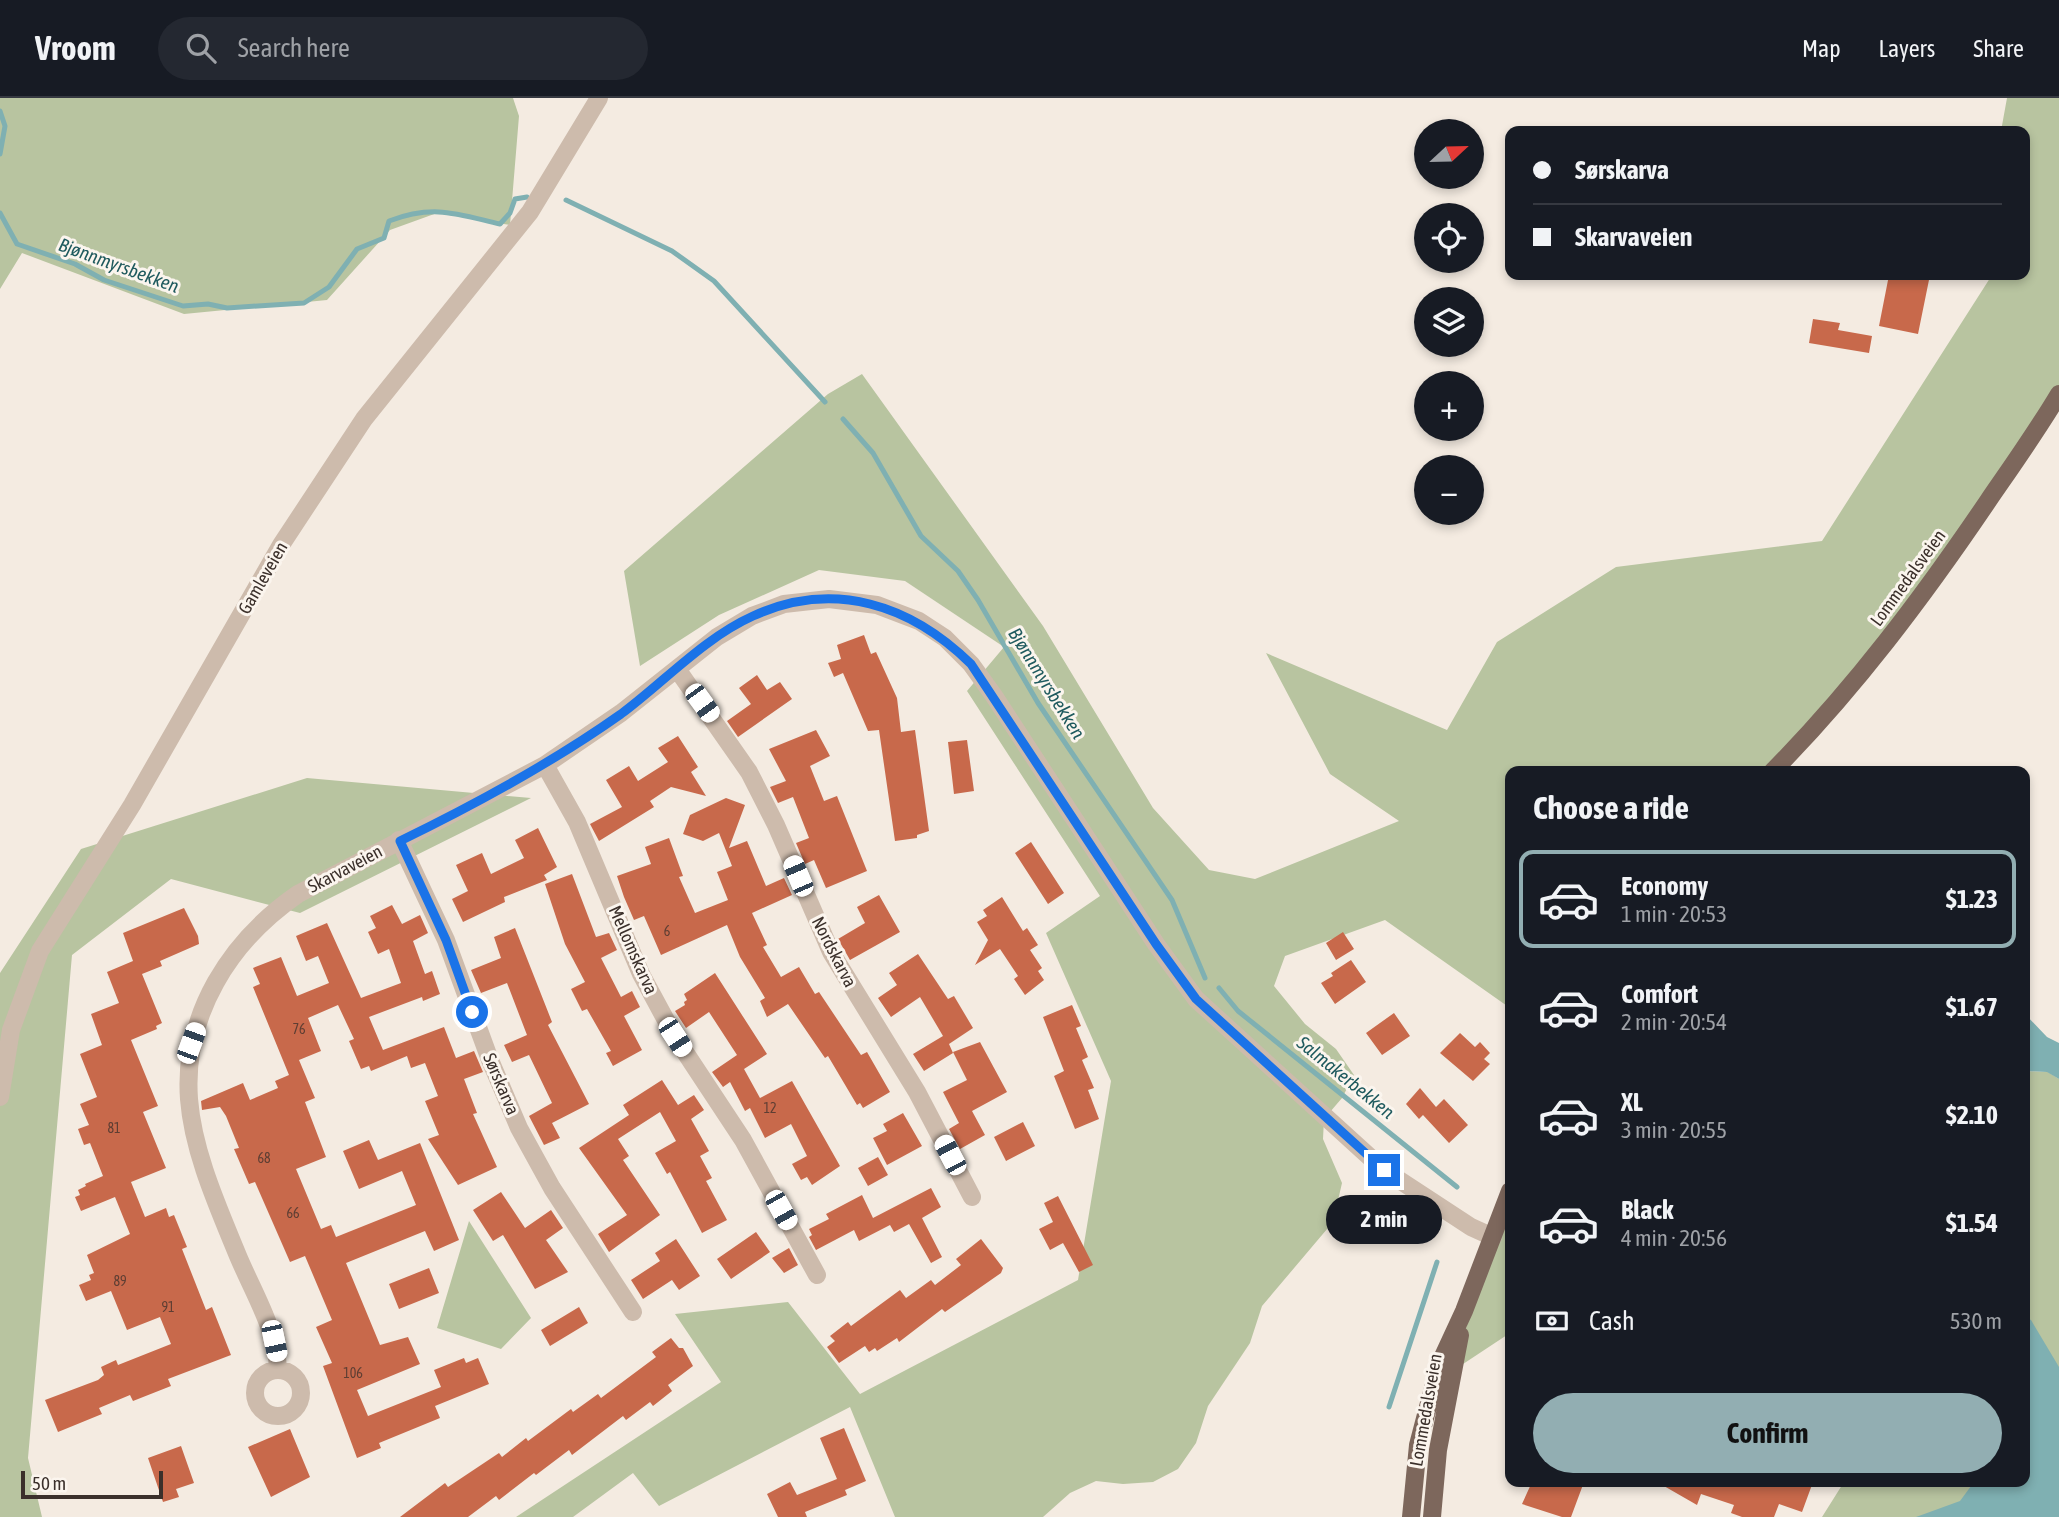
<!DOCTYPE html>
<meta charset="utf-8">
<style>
:root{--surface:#171b24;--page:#242831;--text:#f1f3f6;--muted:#9ea1a6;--line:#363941;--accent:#92aeb2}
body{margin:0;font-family:"Asap Condensed",sans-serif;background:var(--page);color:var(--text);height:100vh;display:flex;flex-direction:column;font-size:26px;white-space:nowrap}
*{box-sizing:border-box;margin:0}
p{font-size:23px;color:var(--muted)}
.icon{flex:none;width:38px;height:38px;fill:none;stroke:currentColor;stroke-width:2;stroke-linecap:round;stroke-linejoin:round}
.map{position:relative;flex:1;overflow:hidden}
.drawer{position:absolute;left:1505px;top:668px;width:525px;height:721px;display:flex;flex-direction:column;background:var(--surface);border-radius:14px;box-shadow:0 4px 10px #0003}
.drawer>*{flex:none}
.top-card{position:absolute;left:1505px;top:28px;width:525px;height:154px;border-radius:14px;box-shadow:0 4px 10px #0003;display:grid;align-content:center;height:154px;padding:0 28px;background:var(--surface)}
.needle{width:46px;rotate:68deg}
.tools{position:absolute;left:1414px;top:21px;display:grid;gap:14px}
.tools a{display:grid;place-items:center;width:70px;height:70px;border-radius:50%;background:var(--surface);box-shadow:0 4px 10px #0003;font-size:35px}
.scale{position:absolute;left:21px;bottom:18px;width:142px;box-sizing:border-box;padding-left:7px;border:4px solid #3b302b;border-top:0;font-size:19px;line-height:24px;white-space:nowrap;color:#3b302b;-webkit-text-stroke:5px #fbf5ee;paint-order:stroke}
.end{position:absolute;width:32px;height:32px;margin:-16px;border:9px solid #1a73e8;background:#fff;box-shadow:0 0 0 4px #fff}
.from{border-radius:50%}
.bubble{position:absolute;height:49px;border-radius:24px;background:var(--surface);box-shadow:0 4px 10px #0003;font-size:23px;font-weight:700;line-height:49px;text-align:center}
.car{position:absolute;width:21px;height:42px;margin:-21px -10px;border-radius:9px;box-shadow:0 0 5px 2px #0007;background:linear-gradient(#fff 24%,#345 0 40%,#fff 0 76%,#345 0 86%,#fff 0)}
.top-card b{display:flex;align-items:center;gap:24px;height:66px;font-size:26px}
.top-card b+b{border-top:2px solid var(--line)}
.top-card i{width:18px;height:18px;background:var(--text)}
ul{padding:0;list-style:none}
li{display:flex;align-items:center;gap:21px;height:98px;margin:0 14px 10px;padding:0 14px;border:4px solid transparent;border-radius:14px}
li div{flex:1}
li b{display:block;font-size:26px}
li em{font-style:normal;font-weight:700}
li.active{border-color:var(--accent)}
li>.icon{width:63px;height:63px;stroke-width:1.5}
h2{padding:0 28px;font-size:32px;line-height:84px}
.pay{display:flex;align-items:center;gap:18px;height:77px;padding:0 28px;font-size:26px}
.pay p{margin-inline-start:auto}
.button{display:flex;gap:14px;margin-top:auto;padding:14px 28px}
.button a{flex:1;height:80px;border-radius:42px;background:var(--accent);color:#111;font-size:28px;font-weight:700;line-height:80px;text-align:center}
header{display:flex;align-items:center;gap:42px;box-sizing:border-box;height:98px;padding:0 35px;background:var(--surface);border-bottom:2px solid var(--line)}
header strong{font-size:33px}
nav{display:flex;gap:38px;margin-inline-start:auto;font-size:24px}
.search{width:490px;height:63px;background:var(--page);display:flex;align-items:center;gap:18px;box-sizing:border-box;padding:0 24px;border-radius:38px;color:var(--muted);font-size:26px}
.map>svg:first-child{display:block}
.green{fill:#b8c4a0}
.water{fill:#7fb0b2}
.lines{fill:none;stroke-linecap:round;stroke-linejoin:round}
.stream{stroke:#7fb0b2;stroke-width:5}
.building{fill:#c8694b}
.minor{stroke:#cdbbac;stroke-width:18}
.major{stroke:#7d675c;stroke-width:18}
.route{stroke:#1a73e8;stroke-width:9}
.labels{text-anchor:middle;stroke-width:6;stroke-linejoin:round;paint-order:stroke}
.number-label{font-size:14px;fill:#5e3e33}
.street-label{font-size:18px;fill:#3b302b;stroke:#fbf5ee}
.water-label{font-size:19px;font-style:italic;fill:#1f5a5e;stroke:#fbf5ee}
</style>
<header>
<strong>Vroom</strong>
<div class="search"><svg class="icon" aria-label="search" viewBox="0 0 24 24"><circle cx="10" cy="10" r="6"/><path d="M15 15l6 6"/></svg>Search here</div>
<nav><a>Map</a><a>Layers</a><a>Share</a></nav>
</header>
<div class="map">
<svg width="2059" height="1419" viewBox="0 0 2059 1419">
<rect width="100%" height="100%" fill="#f4ebe1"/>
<path class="green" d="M 0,0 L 513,0 L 519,18 L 510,127 L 437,115 L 390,132 L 327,202 L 184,216 L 22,155 L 0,191 Z
M 2007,0 L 2059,0 L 2059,294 L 1975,423 L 1769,674 L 1510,674 L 1510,910 L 1385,822 L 1285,858 L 1274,888 L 1305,926 L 1336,951 L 1354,977 L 1342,1000 L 1324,1021 L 1323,1041 L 1342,1085 L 1333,1124 L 1262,1208 L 1250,1245 L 1208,1308 L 1196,1345 L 1178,1371 L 1153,1384 L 1123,1386 L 1096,1383 L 1070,1395 L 1043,1419 L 895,1419 L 850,1309 L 659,1408 L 633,1375 L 573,1419 L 516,1419 L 721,1284 L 675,1216 L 788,1204 L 860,1296 L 1078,1182 L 1111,983 L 1046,835 L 1100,798 L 967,593 L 1004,549 L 905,483 L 819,472 L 719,517 L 640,568 L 624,473 L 828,296 L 862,276 L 1043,528 L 1153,710 L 1209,772 L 1255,781 L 1399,723 L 1330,676 L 1266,555 L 1447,632 L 1497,544 L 1616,469 L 1822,443 L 1992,177 L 2025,177 L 2025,33 L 2001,33 Z
M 307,680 L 531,700 L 300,815 L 171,781 L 72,857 L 28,1360 L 42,1419 L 0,1419 L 0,875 L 81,751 Z
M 2025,973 L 2048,974 L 2059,981 L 2059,1419 L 1822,1419 L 1844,1384 L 2025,1384 Z
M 1510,1093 L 1510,1235 L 1454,1272 L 1490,1145 Z
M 469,1123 L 531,1220 L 501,1251 L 437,1230 Z"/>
<path class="water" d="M 2025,916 L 2047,939 L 2059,945 L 2059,981 L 2047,974 L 2025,973 Z
M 2025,1219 L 2031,1222 L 2059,1269 L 2059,1419 L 1916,1419 L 1960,1403 L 1974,1384 L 2025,1384 Z"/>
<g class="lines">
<path class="stream" d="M 0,13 L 5,28 L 0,56
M 566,102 L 672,153 L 714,183 L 825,304
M 0,115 L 17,146 L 75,166 L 104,182 L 183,208 L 208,206 L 227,210 L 304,205 L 329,189 L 357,151 L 384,140 L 389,123 C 434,106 457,116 500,126 L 510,115 L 515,101 L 527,99
M 843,321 L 873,355 L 921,438 L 958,473 L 978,502 L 1038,605 L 1172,802 L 1205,880
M 1219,890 L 1238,913 L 1457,1089
M 1389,1309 L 1437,1164"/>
</g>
<path class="building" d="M 1889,177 L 1930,177 L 1918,236 L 1879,228 Z
M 1813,221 L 1840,225 L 1838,232 L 1872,238 L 1869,255 L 1809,245 Z
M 864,537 L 871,556 L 876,554 L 897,600 L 901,634 L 915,632 L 929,733 L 917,737 L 917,740 L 895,743 L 879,632 L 868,633 L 843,575 L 834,579 L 828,565 L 841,561 L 837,547 Z
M 757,577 L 767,592 L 780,584 L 792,601 L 738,639 L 727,623 L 751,606 L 739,590 Z
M 816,632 L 830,658 L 810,668 L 824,703 L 837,698 L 867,773 L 826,790 L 814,762 L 805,766 L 796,745 L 809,740 L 793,699 L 778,705 L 770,689 L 786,683 L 769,651 Z
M 678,638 L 698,669 L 691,674 L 706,698 L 671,689 L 650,703 L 654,709 L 599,743 L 590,726 L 622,709 L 606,682 L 629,668 L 638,683 L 668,664 L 658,650 Z
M 967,642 L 974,693 L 954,696 L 948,644 Z
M 726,700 L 745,707 L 729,750 L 747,743 L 766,788 L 784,780 L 792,797 L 752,815 L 767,847 L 763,849 L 781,879 L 799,869 L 815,896 L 819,894 L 861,957 L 867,954 L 890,994 L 863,1010 L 860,1005 L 857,1007 L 828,958 L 825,960 L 788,906 L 767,919 L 760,903 L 765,900 L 740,859 L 727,827 L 661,857 L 644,818 L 634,822 L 624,799 L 617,778 L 651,766 L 645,749 L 669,740 L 683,778 L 679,779 L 695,815 L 728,802 L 717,774 L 732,768 L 719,735 L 703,743 L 683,736 L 690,717 Z
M 538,730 L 557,769 L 544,777 L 547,782 L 504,799 L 505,804 L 463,824 L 452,801 L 468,793 L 456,767 L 482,755 L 491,776 L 524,760 L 515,742 Z
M 1031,744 L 1064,795 L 1048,806 L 1015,755 Z
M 572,776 L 596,839 L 609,835 L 617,852 L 601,860 L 621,899 L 632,893 L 640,909 L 624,918 L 642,952 L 613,968 L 606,955 L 611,953 L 587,911 L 582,913 L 571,891 L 585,884 L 565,846 L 545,786 Z
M 879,797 L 900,834 L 850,862 L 838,841 L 865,825 L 857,809 Z
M 1002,799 L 1023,833 L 1027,830 L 1038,847 L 1030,852 L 1042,870 L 1038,873 L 1044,882 L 1025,897 L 1014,881 L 1018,878 L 1000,851 L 975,867 L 988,842 L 977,824 L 987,818 L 983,812 Z
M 392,807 L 402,826 L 420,817 L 428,835 L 413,843 L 425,876 L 432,873 L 440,896 L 423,903 L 422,899 L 369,919 L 383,952 L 444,929 L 456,960 L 474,953 L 483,974 L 464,981 L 477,1015 L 473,1016 L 497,1069 L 458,1087 L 428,1041 L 439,1037 L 425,1003 L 438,998 L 425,965 L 411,970 L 407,958 L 371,973 L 369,968 L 361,971 L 349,943 L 354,941 L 338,907 L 308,920 L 321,953 L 299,962 L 315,1000 L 305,1004 L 326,1059 L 296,1071 L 321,1131 L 331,1127 L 336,1139 L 416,1107 L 402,1073 L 359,1091 L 343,1053 L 369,1042 L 378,1062 L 420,1045 L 459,1142 L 434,1153 L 425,1133 L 346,1165 L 380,1247 L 408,1239 L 420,1266 L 357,1292 L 368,1318 L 441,1289 L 434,1272 L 464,1260 L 466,1265 L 478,1260 L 489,1286 L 435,1308 L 440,1320 L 379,1345 L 381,1350 L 357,1360 L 323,1268 L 332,1265 L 316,1229 L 332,1222 L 305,1158 L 290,1164 L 255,1084 L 249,1086 L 234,1051 L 239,1050 L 226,1018 L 220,1009 L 202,1012 L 201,1003 L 243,985 L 250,1002 L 278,990 L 275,983 L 289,977 L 253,889 L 260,886 L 253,870 L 281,859 L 297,898 L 329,885 L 318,858 L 306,863 L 296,838 L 327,825 L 361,900 L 401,885 L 389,851 L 378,856 L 368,834 L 376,830 L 370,818 Z
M 184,810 L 198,838 L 199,846 L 160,863 L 162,868 L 142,876 L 162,925 L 156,928 L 157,931 L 131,942 L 158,1008 L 143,1014 L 166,1070 L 131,1084 L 145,1119 L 166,1110 L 169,1119 L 174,1117 L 187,1149 L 182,1151 L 206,1212 L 212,1209 L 231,1257 L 168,1281 L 171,1288 L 133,1303 L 130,1297 L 99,1310 L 102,1316 L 58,1334 L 45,1302 L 98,1282 L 104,1277 L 101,1269 L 116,1262 L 118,1267 L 171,1246 L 160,1219 L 127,1232 L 111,1193 L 86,1203 L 79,1187 L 91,1182 L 89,1177 L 94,1175 L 87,1157 L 130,1136 L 115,1099 L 81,1113 L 75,1099 L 80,1097 L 78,1092 L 86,1088 L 85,1086 L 103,1078 L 90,1045 L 84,1047 L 78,1031 L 89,1027 L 80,1006 L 97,999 L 80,956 L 102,947 L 91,916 L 119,905 L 107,874 L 133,863 L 123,835 Z
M 515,830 L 552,924 L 548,927 L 589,1006 L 552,1025 L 560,1040 L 544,1047 L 529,1018 L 552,1005 L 529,957 L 512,964 L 504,947 L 527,937 L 507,885 L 481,895 L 471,872 L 501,860 L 494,839 Z
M 1343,834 L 1354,851 L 1336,862 L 1326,845 Z
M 918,856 L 948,901 L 954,898 L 973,930 L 949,946 L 953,955 L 924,973 L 913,956 L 943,938 L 920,899 L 891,919 L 878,900 L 897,887 L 889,875 Z
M 1351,862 L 1366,884 L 1335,906 L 1321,885 L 1333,878 L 1331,875 Z
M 715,875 L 767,956 L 744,971 L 760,1000 L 792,983 L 840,1068 L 812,1087 L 807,1079 L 801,1082 L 792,1066 L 807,1058 L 791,1026 L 765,1040 L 750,1010 L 745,1013 L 730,984 L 723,989 L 712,974 L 737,957 L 709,914 L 686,930 L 675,913 L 685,907 L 684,904 L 687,902 L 684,896 Z
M 1072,907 L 1081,928 L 1076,930 L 1088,959 L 1082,962 L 1094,990 L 1088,992 L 1099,1021 L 1075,1031 L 1054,978 L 1064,973 L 1043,919 Z
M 1394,915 L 1410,938 L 1382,957 L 1366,935 Z
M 1460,935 L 1475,949 L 1480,944 L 1490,955 L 1484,961 L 1490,966 L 1473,983 L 1440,955 Z
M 980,944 L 1007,994 L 972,1013 L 985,1037 L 960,1051 L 949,1031 L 959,1025 L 943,994 L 967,982 L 953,954 Z
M 662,982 L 678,1007 L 694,997 L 704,1012 L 691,1021 L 709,1053 L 700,1058 L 712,1080 L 706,1083 L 727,1122 L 702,1135 L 670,1074 L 667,1076 L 655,1055 L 676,1043 L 660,1014 L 618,1041 L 629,1058 L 623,1062 L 660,1117 L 609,1154 L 598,1136 L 627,1117 L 579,1050 L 629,1017 L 623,1007 Z
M 1420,990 L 1436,1009 L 1444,1001 L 1468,1027 L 1449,1045 L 1423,1017 L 1419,1021 L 1406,1006 Z
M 903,1015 L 922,1048 L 887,1067 L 873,1040 L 887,1033 L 883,1026 Z
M 1023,1024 L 1035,1048 L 1006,1063 L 994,1039 Z
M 878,1059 L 888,1077 L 868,1088 L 858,1070 Z
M 931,1090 L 941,1109 L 922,1120 L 942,1159 L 931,1165 L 909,1126 L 894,1134 L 890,1127 L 859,1143 L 854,1132 L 816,1152 L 809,1139 L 812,1137 L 809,1131 L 829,1121 L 826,1116 L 862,1097 L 873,1120 Z
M 501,1094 L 525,1130 L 551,1112 L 563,1130 L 546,1142 L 568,1174 L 535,1191 L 503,1137 L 493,1143 L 473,1112 Z
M 1058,1098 L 1093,1167 L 1079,1174 L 1063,1145 L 1050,1152 L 1039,1131 L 1053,1124 L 1044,1105 Z
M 756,1134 L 770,1154 L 731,1181 L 717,1161 Z
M 676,1141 L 700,1178 L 679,1192 L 672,1182 L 643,1201 L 631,1182 L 660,1163 L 655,1155 Z
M 981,1141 L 1003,1170 L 1001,1175 L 945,1214 L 942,1211 L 899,1244 L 897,1240 L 877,1253 L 875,1250 L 869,1254 L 865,1248 L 839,1265 L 827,1249 L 835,1243 L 830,1238 L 848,1224 L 851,1228 L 900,1192 L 906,1200 L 931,1182 L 935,1187 L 961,1167 L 956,1161 Z
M 789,1150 L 798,1167 L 784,1175 L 772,1160 Z
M 429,1170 L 439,1195 L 399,1211 L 389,1186 Z
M 579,1209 L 588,1225 L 550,1248 L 541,1232 Z
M 671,1240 L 679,1250 L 683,1250 L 693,1268 L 668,1287 L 672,1293 L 653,1308 L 650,1304 L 626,1322 L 623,1318 L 572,1357 L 569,1352 L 536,1377 L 534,1375 L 499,1402 L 496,1398 L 468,1419 L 400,1419 L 445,1385 L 448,1389 L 499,1355 L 502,1359 L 526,1340 L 528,1343 L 571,1311 L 573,1314 L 598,1296 L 601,1300 L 656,1259 L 652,1254 Z
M 844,1330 L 866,1383 L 845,1392 L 847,1397 L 805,1414 L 807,1419 L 778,1419 L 767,1396 L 790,1384 L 797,1397 L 837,1381 L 820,1340 Z
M 290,1331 L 310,1379 L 271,1399 L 248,1349 Z
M 181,1348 L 194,1385 L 176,1391 L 179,1399 L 163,1404 L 148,1360 Z
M 1532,1384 L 1584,1384 L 1571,1419 L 1562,1419 L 1522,1406 Z
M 1657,1384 L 1813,1384 L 1802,1414 L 1779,1406 L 1774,1419 L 1742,1419 L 1731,1415 L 1734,1407 L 1701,1396 L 1697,1407 Z"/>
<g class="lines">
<path class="minor" d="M 677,571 L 749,674 L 776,727 L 831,854 L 917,994 L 972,1099
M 545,667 L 577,724 L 641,876 L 675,939 L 743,1042 L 817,1177
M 399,742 L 446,842 L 490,962 L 519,1030 L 552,1090 L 633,1214
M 0,999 L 11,932 L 40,853 L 132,707 L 281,447 L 364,321 L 530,114 L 599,0
M 278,1272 C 277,1232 253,1194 238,1158 C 218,1109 193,1054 189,1001 C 183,916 230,843 298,796 L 545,667 L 621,615 L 717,539 L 752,518 L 784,506 L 829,501 L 877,507 L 919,523 L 945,540 L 971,566 L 994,598 L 1156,846 L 1196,901 L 1384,1072 L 1471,1129 L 1493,1139
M255 1295a23 23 0 1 1 46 0a23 23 0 1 1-46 0Z"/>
<path class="major" d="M 1772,674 C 1854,591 1923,499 1988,403 C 2012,368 2037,333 2059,296
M 1411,1419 L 1418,1347 L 1439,1267 L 1464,1213 L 1510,1093
M 1432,1419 L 1438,1352 L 1460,1237"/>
</g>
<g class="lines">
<path class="route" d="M 472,914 L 446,842 L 400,743 C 476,706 552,665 621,616 C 664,584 704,540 753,518 C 834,481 911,507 971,566 L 1156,846 L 1196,901 L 1384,1072"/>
</g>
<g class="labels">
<g class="number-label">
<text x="667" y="838">6</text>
<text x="299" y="936">76</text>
<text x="770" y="1015">12</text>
<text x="114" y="1035">81</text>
<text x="264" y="1065">68</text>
<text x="293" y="1120">66</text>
<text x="120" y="1188">89</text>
<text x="168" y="1214">91</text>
<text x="353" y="1280">106</text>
</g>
<g class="street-label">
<text transform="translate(263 480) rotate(-60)" y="6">Gamleveien</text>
<text transform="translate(1908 480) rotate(-54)" y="6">Lommedalsveien</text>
<text transform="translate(345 771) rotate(-28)" y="6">Skarvaveien</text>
<text transform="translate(633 852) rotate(66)" y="6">Mellomskarva</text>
<text transform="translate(834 854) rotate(63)" y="6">Nordskarva</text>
<text transform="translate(501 986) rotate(67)" y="6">Sørskarva</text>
<text transform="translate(1426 1312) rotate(-80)" y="6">Lommedalsveien</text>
</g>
<g class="water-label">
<text transform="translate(119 167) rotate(20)" y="7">Bjønnmyrsbekken</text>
<text transform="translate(1047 585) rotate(58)" y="7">Bjønnmyrsbekken</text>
<text transform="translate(1346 979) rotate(39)" y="7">Salmakerbekken</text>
</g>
</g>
</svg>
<div class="tools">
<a><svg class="needle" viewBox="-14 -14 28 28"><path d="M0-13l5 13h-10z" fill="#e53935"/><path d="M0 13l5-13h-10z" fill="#9ea1a6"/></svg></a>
<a><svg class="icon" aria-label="locate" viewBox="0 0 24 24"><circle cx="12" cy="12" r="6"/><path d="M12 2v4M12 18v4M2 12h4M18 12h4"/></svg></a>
<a><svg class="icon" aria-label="layers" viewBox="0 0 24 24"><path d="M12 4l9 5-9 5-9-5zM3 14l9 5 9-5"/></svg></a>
<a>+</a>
<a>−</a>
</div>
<div class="scale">50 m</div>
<i class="end from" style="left:472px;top:914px"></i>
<i class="end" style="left:1384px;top:1072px"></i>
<div class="bubble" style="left:1326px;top:1097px;width:116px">2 min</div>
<i class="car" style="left:702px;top:605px;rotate:144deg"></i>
<i class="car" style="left:798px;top:778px;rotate:337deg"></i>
<i class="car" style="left:675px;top:939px;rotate:147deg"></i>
<i class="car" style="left:191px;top:945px;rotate:20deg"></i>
<i class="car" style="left:950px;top:1057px;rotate:332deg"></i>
<i class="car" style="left:781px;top:1112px;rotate:151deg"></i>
<i class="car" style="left:274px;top:1243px;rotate:168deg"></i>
<div class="top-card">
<b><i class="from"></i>Sørskarva</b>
<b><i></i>Skarvaveien</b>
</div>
<section class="drawer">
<h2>Choose a ride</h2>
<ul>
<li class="active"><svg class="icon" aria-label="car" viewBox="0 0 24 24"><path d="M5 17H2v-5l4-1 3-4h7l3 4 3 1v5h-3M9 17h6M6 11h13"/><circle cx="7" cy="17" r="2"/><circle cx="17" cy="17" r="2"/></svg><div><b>Economy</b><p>1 min · 20:53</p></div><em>$1.23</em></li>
<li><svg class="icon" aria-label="car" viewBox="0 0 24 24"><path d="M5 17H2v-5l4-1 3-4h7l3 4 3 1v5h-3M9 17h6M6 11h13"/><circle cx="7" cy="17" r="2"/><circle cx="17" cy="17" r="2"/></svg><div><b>Comfort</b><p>2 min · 20:54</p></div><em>$1.67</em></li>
<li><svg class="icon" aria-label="car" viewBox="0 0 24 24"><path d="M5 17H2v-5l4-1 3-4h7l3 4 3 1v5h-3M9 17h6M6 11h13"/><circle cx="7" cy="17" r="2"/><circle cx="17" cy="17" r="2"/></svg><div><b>XL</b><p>3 min · 20:55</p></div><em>$2.10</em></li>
<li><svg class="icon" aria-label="car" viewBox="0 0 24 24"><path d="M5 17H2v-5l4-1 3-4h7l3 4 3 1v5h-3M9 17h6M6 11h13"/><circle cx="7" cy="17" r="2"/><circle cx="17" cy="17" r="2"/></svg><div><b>Black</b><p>4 min · 20:56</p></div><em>$1.54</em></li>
</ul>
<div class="pay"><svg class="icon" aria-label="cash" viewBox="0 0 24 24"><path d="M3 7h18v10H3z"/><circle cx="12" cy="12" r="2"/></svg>Cash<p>530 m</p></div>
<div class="button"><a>Confirm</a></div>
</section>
</div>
